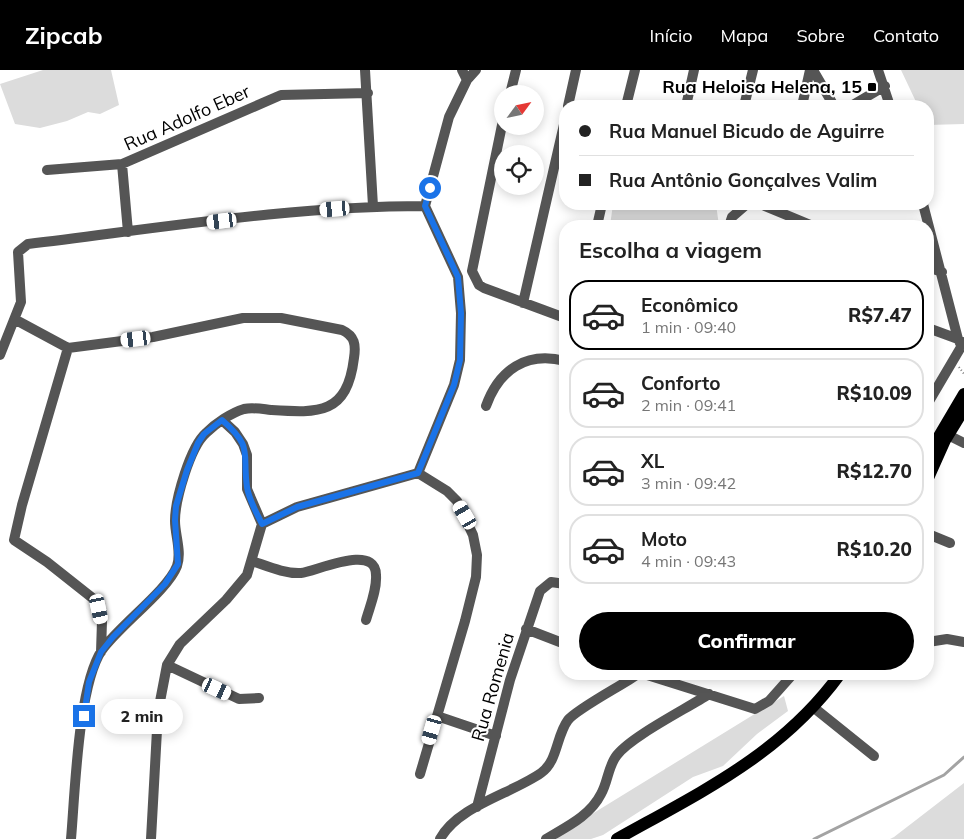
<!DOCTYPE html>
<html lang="pt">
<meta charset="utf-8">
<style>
:root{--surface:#fff;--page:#f2f2f2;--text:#222;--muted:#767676;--line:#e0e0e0;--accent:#000}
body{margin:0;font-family:Mulish,sans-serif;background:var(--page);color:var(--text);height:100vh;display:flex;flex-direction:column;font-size:19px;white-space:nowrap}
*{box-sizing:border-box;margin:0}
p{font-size:16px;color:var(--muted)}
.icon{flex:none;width:28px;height:28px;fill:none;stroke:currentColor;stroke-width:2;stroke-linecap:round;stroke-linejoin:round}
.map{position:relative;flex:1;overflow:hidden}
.panel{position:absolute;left:559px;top:150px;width:375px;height:460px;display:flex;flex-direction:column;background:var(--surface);border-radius:20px;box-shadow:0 2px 12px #0003}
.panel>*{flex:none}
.top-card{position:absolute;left:559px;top:30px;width:375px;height:110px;border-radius:20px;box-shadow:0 2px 12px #0003;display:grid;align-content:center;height:110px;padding:0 20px;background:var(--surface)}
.needle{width:32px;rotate:57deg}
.tools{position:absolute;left:494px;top:15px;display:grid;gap:10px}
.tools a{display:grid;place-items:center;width:50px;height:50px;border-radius:50%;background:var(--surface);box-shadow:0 2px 12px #0003;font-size:25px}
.end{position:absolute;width:22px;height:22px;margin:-11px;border:6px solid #1a73e8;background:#fff;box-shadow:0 0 0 2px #fff}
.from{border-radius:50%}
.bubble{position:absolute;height:35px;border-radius:18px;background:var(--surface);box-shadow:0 2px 12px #0003;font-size:16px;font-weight:800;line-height:35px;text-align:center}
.car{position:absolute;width:15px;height:30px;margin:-15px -8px;border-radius:6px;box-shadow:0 0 4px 1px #0007;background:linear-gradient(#fff 24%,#345 0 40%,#fff 0 76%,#345 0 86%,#fff 0)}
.top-card b{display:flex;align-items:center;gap:18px;height:48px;font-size:19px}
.top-card b+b{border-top:1px solid var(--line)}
.top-card i{width:12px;height:12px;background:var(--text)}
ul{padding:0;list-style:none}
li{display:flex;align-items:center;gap:15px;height:70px;margin:0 10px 8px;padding:0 10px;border:2px solid var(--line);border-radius:20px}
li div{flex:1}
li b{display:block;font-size:19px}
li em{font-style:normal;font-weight:800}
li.current{border-color:var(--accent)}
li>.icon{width:45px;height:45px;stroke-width:1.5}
h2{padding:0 20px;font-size:22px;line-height:60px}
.button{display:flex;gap:10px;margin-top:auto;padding:10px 20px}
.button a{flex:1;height:58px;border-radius:30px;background:var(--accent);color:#fff;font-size:20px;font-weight:800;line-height:58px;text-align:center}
header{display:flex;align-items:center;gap:30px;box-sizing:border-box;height:70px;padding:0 25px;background:var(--accent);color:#fff}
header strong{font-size:24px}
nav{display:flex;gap:28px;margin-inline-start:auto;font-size:18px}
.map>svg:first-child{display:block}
.green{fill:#dcdcdc}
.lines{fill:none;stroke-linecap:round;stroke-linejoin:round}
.stream{stroke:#a3a3a3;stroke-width:3}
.path{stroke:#777;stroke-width:2;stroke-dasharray:1 2.5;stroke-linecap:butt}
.minor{stroke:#555;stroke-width:10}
.major{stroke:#000;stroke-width:12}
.route{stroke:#1a73e8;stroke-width:6}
.poi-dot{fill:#000;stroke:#fff;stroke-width:2}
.labels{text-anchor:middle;stroke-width:4;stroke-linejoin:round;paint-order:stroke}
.poi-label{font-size:18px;font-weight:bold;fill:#000;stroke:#fff;text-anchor:end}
.street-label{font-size:18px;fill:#000;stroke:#fff}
</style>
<header>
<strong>Zipcab</strong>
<nav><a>Início</a><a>Mapa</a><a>Sobre</a><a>Contato</a></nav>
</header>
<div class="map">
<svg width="964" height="769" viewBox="0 0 964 769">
<rect width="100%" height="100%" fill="#fff"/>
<path class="green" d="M 43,0 L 111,0 L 119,35 L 100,44 L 88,42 L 67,51 L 40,58 L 15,54 L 0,14 Z
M 901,0 L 964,0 L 964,54 L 928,55 L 928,36 L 918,36 Z
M 613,134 L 716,134 L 719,156 L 610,156 Z
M 784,626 L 788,641 L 757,664 L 723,696 L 693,707 L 603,765 L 591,769 L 556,769 L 592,744 Z
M 964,713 L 964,769 L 890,769 L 894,767 Z"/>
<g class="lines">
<path class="stream" d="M 814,769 L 944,705 L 964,687"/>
<path class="path" d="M 535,103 L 543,105
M 959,297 L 964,304"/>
<path class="minor" d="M 365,0 L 373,136
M 813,0 L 834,36
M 878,0 L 890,36
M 467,10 L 476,0
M 510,24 L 516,0
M 568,36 L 576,0
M 626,36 L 635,0
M 686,36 L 694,0
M 744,36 L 753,0
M 802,36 L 810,0
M 851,36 L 885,16
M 502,55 L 472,201 L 479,215 L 484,218 L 565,248
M 122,94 L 128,162
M 47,100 L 122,94 L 281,25 L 368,23
M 760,134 L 813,156
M 923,134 L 958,269 L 961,275
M 597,156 L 602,134
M 729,156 L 732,147 L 747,134
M 928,197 L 942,202
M 523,233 L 565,50
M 16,250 L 68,278
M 928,258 L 958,269
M 68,278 L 153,267 L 243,248 L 281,248 L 342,260 C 355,266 356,275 354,288 C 347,345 319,343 271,340 C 262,339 253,337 244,339 C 231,343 216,353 206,363 C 190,377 175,430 175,451 C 175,465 182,482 177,496 C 168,520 120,555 102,580 C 78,615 75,724 71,769
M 68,278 L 22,435 L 14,470 L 47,492 L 95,530 L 102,551 L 101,582
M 0,285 L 21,232 L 18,182 L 28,174 C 160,158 292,136 425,136
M 928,333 L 964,272
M 486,336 C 499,300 526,281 565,291
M 948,365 L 964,373
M 418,403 L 454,315 L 460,290 L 461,243 L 458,207 L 425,136 L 449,47 L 467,10 L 462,0
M 418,403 L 447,421 L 457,431 L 473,465 L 477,485 L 476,507 L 465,551 L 420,704
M 262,454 L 297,437 L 418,403
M 928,464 L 950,473
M 252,491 C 267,496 285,504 301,503 C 317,501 376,473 376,505 C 377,520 370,536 366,550
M 526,559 L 565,574
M 928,572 L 947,569 L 964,572
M 167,595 L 239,629 L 259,628
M 644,604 L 755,639 L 769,631 L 793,604
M 813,637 L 874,686
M 437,646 L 496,666
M 477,737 L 510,610 L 540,521 L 551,512 L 565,514
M 151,769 L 158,642 L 167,595 L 180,574 L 226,530 L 247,505 L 262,454 L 247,419 L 247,385 L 243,374 L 235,362 L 222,350
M 440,769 C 458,736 511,724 541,703 C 558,691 556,666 568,650 C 578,638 623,615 638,604
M 546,769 C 566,757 590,746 601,724 C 608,712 608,696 617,685 C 632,666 686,639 709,624"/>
<path class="major" d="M 928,385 L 964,324
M 928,408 L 945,370 L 964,339
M 617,769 C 701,722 782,684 840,604"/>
</g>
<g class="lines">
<path class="route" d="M 84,646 L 89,612 L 101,582 L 113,567 L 165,514 L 178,494 L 175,450 L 176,436 L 187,400 L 198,373 L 204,364 L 222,350 C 254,378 242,382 247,417 C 249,430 256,442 262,454 L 297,437 L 418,403 L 454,315 L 460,290 L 461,243 L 458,207 L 425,136 L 430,118"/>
</g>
<rect class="poi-dot" x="867" y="12" width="10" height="10" rx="2.5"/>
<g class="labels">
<g class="poi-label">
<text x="862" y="23">Rua Heloisa Helena, 15</text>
</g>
<g class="street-label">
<text transform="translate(187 48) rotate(-24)" y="6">Rua Adolfo Eber</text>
<text transform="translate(493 617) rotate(-74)" y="6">Rua Romenia</text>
</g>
</g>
</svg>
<div class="tools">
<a><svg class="needle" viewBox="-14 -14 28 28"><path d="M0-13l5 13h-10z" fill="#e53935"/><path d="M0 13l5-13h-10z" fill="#767676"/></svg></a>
<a><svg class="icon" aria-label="locate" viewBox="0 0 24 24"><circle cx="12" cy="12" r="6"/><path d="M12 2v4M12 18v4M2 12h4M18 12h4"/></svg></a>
</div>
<i class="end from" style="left:430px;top:118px"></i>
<i class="end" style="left:84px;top:646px"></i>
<div class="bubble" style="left:101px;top:629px;width:82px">2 min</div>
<i class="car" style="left:335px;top:139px;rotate:265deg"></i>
<i class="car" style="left:222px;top:151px;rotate:263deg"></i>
<i class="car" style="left:136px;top:269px;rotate:263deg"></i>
<i class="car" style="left:465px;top:445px;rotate:330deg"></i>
<i class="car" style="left:99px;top:539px;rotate:168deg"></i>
<i class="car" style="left:217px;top:619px;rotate:115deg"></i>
<i class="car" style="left:432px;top:660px;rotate:196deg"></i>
<div class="top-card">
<b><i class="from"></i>Rua Manuel Bicudo de Aguirre</b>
<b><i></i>Rua Antônio Gonçalves Valim</b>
</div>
<section class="panel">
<h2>Escolha a viagem</h2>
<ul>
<li class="current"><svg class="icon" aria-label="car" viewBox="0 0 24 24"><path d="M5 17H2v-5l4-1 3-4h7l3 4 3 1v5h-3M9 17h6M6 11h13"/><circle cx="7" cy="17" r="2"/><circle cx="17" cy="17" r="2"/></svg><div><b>Econômico</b><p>1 min · 09:40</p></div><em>R$7.47</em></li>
<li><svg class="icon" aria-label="car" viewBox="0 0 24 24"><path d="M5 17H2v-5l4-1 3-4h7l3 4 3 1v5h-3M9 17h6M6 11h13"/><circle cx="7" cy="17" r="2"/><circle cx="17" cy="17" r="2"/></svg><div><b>Conforto</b><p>2 min · 09:41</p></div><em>R$10.09</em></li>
<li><svg class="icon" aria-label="car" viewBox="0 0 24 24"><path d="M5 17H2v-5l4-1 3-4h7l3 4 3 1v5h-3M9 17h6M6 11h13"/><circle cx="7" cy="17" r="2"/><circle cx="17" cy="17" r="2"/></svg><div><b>XL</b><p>3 min · 09:42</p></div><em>R$12.70</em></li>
<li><svg class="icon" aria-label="car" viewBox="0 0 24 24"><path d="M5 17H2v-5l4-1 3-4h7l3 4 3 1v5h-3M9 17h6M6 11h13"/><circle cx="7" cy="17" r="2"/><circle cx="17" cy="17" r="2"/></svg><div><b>Moto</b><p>4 min · 09:43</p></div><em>R$10.20</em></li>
</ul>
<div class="button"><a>Confirmar</a></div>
</section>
</div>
